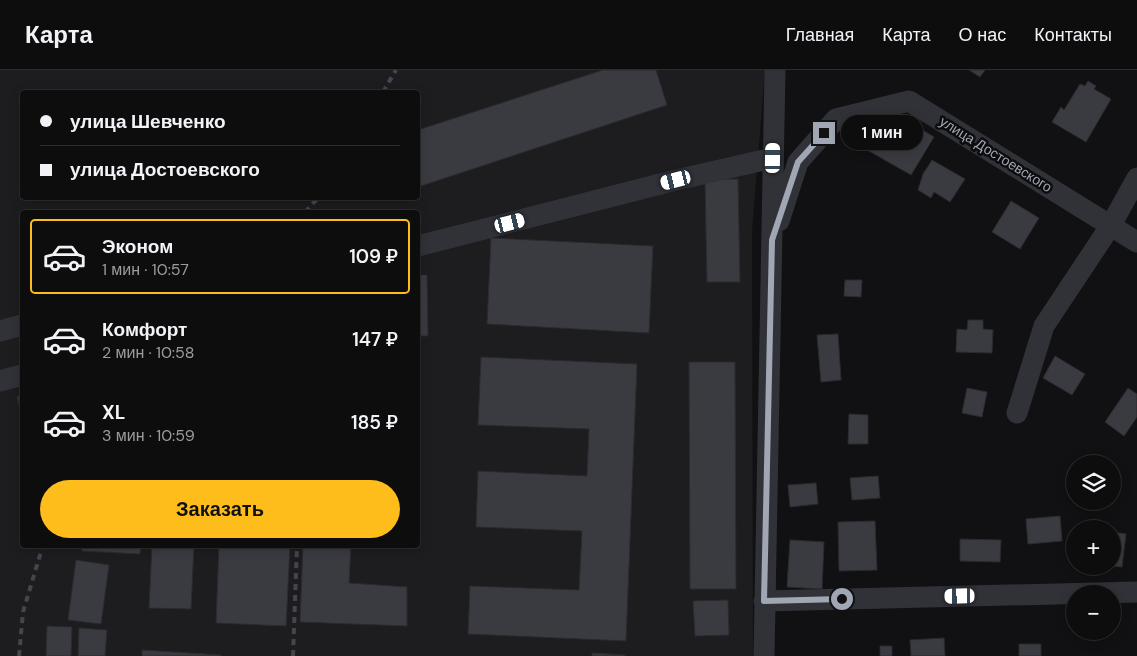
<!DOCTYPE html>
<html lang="ru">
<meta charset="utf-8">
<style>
:root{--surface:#0d0d0e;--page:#1b1b1c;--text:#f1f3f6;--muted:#9a9c9e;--line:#2d2d2e;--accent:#ffbd1c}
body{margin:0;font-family:"DM Sans",sans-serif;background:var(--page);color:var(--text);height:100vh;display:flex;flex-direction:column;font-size:19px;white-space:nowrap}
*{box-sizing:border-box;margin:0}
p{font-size:16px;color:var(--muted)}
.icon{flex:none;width:28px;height:28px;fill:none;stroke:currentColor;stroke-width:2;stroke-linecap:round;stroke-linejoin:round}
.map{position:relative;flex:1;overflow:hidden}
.drawer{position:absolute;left:20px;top:140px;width:400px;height:338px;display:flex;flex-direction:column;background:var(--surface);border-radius:5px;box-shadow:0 2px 12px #0003,0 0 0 1px var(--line)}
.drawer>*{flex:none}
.hud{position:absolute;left:20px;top:20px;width:400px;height:110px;border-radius:5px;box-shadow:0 2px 12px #0003,0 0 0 1px var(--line);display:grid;align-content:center;height:110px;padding:0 20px;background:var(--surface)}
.tools{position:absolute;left:1066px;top:385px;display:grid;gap:10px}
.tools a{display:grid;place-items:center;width:55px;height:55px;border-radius:50%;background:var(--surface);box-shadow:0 2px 12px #0003,0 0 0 1px var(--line);font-size:25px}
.end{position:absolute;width:22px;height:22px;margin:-11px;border:6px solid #a1a6b5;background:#111;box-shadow:0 0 0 2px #111}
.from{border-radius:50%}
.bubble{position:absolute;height:35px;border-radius:18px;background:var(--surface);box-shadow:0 2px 12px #0003,0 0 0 1px var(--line);font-size:16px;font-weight:600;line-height:35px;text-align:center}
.car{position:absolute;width:15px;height:30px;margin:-15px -8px;border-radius:6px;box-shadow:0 0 4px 1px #0007;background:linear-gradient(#fff 24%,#345 0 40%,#fff 0 76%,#345 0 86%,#fff 0)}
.hud b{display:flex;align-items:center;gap:18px;height:48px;font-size:19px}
.hud b+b{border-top:1px solid var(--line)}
.hud i{width:12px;height:12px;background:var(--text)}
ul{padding:9px 0 0;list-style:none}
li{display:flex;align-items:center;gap:15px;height:75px;margin:0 10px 8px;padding:0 10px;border:2px solid transparent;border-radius:5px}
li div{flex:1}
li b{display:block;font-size:19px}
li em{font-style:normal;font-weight:600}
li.active{border-color:var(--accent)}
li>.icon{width:45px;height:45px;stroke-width:1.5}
.cta{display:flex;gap:10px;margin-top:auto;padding:10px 20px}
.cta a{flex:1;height:58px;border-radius:30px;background:var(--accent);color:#111;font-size:20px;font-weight:600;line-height:58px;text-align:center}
header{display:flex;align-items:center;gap:30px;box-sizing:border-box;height:70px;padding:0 25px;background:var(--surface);border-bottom:1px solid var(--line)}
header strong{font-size:24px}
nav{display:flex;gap:28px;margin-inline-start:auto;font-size:18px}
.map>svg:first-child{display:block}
.built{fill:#1d1d20;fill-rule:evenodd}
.building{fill:#3a3b41;stroke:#2b2b2f}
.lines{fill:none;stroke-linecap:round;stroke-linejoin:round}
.minor{stroke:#313238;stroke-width:21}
.rail{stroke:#44464d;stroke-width:4;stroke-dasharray:6 5;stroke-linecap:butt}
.route{stroke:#a1a6b5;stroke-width:6}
.labels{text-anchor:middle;stroke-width:5;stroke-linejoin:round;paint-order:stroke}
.street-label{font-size:14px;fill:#a1a6b5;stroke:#0c0c0e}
</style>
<header>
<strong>Карта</strong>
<nav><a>Главная</a><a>Карта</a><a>О нас</a><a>Контакты</a></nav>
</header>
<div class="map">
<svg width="1137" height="586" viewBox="0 0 1137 586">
<rect width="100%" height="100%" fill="#111113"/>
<path class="built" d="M 0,0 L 765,0 L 752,161 L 753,586 L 0,586 ZM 22,22 L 418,22 L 418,128 L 22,128 ZM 22,142 L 418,142 L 418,475 L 22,475 Z"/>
<path class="building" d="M 603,0 L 656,0 L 667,35 L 418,117 L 418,60 Z
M 969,0 L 985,0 L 980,7 Z
M 1088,11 L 1096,16 L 1094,19 L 1111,29 L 1086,72 L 1052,52 L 1061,37 L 1064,40 L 1080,14 L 1085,16 Z
M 898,45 L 934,67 L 911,105 L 862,77 L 877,51 Z
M 932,90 L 965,109 L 950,132 L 934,122 L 931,128 L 918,120 L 923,104 Z
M 738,109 L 740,212 L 707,212 L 705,110 Z
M 1011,131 L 1039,148 L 1020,179 L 992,162 Z
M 491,168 L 653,176 L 649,263 L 487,254 Z
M 418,205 L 427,205 L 428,266 L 418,266 Z
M 845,210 L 862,210 L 861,227 L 844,226 Z
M 968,250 L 983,250 L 983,259 L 993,260 L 992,283 L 956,282 L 957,259 L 967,260 Z
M 838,264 L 841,310 L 821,312 L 817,265 Z
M 1055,286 L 1085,304 L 1072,325 L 1043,308 Z
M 481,287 L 637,294 L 626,571 L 468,564 L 470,516 L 579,520 L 582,461 L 476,457 L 478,401 L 587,406 L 589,359 L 478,355 Z
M 689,292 L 735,292 L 736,519 L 690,519 Z
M 967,318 L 987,322 L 982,347 L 962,343 Z
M 1128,318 L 1137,324 L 1137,347 L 1124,366 L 1105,352 Z
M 22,325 L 22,348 L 17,327 Z
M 849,344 L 868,345 L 868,374 L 848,374 Z
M 878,406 L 880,428 L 852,430 L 850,408 Z
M 816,413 L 818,434 L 790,437 L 788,415 Z
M 1060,446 L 1062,471 L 1028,474 L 1026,449 Z
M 875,451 L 877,500 L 839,501 L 838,452 Z
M 1112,462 L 1126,464 L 1122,497 L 1112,496 Z
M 960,469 L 1001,470 L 1000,492 L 960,491 Z
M 790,470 L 824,472 L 822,519 L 787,517 Z
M 82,475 L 141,475 L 140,484 L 82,481 Z
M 152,475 L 194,475 L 191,539 L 149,538 Z
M 219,475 L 290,475 L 286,556 L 216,553 Z
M 303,475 L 351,475 L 349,513 L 407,517 L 407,556 L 300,552 Z
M 76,490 L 109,495 L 101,554 L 68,550 Z
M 728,530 L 729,565 L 695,566 L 693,531 Z
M 47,556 L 72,557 L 71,586 L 46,586 Z
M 79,558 L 107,560 L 105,586 L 78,586 Z
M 944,568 L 945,586 L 911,586 L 910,570 Z
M 1019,574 L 1041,574 L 1041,586 L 1019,586 Z
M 880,576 L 892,576 L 892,586 L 880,586 Z
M 142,580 L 221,585 L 221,586 L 142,586 Z
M 592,583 L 625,585 L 625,586 L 592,586 Z"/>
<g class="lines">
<path class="minor" d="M 779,151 L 798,92 L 836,49 L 909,31 L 1137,172
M 418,176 L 676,110 L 773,88
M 0,261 L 22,255
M 0,311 L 22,305
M 1017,343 L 1044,256 L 1111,155 L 1137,108
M 764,531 L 1137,522
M 764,586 L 775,0"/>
<path class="rail" d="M 383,22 L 396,0
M 305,142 L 318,128
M 19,586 L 23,542 L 43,475
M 293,586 L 297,475"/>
</g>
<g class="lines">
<path class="route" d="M 824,63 L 798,92 L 772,170 L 764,531 L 842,529"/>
</g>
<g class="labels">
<g class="street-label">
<text transform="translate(996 84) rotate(32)" y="5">улица Достоевского</text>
</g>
</g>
</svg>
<div class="tools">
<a><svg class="icon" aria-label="layers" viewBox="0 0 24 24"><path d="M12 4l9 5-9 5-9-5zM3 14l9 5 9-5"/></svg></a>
<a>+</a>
<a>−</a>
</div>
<i class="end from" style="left:842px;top:529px"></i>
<i class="end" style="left:824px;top:63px"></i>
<div class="bubble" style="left:841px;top:45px;width:82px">1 мин</div>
<i class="car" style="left:773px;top:88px;rotate:1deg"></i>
<i class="car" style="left:676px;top:110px;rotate:256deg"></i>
<i class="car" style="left:510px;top:153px;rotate:76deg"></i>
<i class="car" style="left:960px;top:526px;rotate:269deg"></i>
<div class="hud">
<b><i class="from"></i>улица Шевченко</b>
<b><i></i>улица Достоевского</b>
</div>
<section class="drawer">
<ul>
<li class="active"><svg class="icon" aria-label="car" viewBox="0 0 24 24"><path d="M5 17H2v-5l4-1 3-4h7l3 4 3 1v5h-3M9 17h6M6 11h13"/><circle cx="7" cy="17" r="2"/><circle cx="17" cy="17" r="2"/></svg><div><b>Эконом</b><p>1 мин · 10:57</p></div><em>109 ₽</em></li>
<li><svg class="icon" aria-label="car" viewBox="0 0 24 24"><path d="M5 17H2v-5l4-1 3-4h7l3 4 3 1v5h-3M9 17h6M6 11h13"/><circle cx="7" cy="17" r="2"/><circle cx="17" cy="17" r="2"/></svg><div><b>Комфорт</b><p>2 мин · 10:58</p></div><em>147 ₽</em></li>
<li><svg class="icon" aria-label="car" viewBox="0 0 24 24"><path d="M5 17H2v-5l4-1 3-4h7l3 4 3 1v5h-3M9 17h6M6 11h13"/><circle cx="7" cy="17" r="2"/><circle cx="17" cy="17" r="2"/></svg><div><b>XL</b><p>3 мин · 10:59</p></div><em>185 ₽</em></li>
</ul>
<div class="cta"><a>Заказать</a></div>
</section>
</div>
